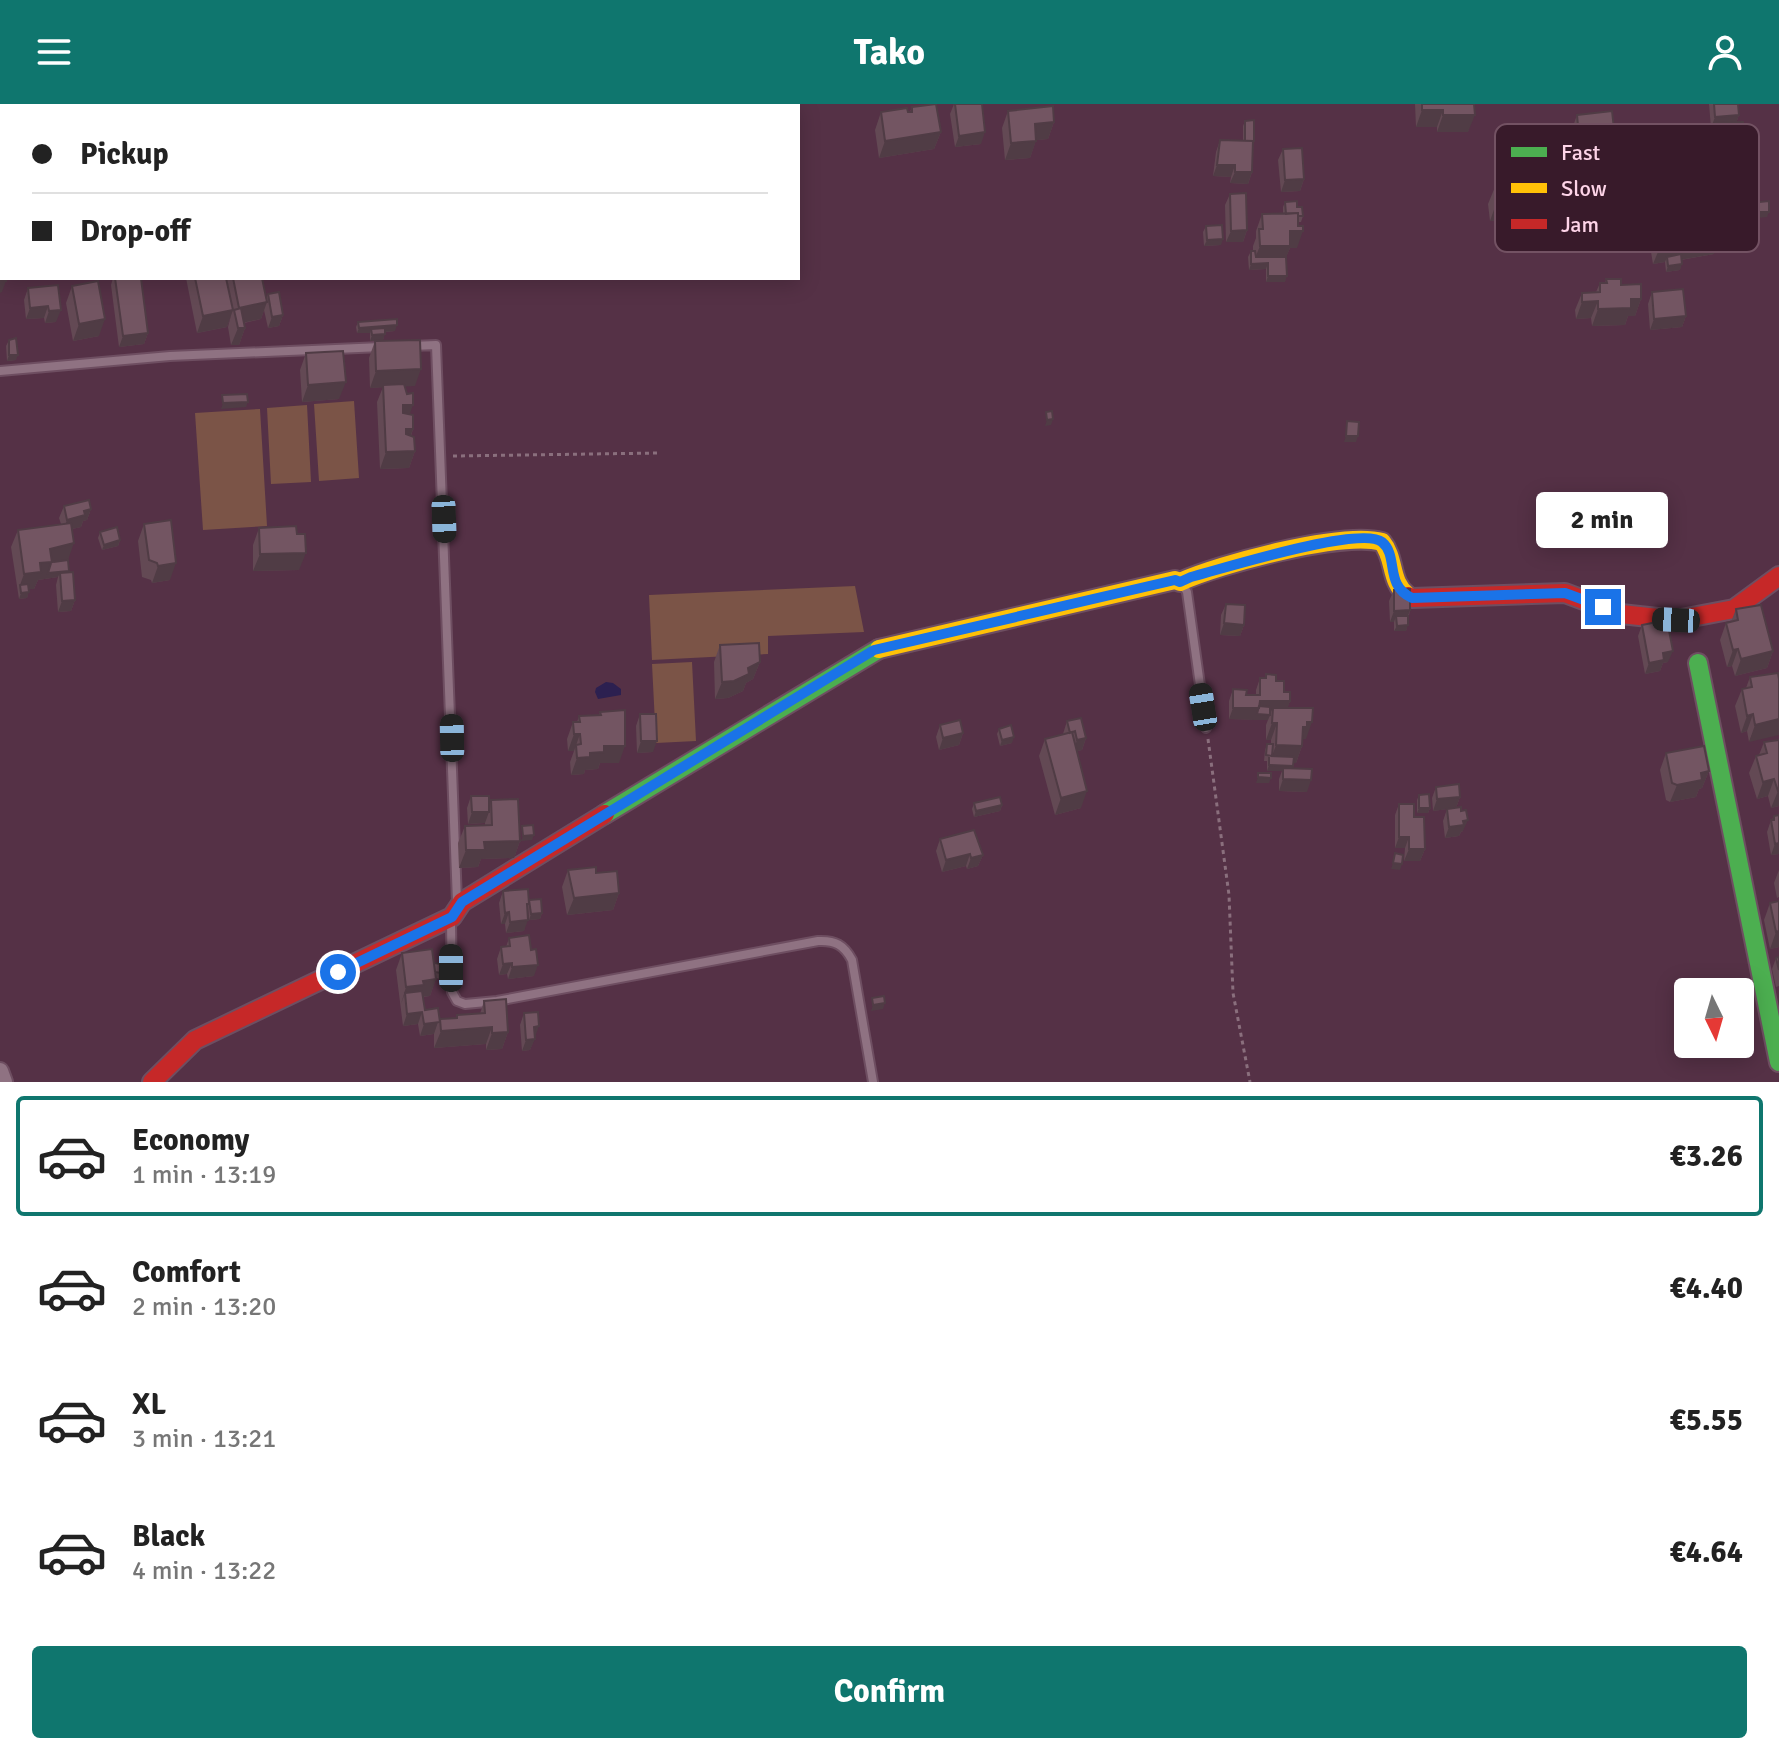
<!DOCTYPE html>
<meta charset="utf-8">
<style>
:root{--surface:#fff;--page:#f2f2f2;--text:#222;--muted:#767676;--line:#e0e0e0;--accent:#0f766e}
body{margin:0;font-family:Signika,sans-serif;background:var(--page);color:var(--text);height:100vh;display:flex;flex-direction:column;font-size:30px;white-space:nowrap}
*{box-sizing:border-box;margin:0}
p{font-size:26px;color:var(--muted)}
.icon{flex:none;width:44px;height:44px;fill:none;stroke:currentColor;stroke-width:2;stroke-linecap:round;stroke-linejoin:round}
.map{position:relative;height:978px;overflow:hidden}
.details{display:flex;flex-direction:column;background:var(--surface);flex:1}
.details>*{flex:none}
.hud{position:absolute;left:0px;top:0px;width:800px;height:176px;box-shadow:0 4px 20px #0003;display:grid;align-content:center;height:176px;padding:0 32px;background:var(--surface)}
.needle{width:52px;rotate:175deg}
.buttons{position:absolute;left:1674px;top:874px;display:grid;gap:16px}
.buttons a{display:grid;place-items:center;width:80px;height:80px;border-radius:8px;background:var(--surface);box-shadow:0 4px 20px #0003;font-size:40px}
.end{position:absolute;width:36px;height:36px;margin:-18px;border:10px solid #1a73e8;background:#fff;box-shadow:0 0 0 4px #fff}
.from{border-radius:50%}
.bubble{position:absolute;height:56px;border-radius:8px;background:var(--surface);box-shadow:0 4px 20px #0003;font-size:26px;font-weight:700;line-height:56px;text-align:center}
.car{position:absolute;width:24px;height:48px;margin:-24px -12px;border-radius:10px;box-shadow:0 0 6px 2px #0007;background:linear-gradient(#222 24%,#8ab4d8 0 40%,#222 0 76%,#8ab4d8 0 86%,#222 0)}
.hud b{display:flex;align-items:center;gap:28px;height:76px;font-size:30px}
.hud b+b{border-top:2px solid var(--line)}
.hud i{width:20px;height:20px;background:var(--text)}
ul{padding:14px 0 0;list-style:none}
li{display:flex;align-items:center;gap:24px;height:120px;margin:0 16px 12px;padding:0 16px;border:4px solid transparent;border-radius:8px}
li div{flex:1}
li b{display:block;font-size:30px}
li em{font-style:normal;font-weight:700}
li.on{border-color:var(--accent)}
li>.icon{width:72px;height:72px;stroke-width:1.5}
.primary-button{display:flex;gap:16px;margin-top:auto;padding:16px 32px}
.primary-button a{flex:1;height:92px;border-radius:8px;background:var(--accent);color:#fff;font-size:32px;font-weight:700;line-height:92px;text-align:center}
header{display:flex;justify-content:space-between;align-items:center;height:104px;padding:0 32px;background:var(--accent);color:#fff;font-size:36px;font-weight:700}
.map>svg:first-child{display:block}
.green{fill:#7b5447}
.water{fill:#2c2050}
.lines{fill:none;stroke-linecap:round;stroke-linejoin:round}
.lane-casing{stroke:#6e4e61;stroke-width:12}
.street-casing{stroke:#6e4e61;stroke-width:20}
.fast-casing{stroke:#6e4e61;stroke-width:22}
.slow-casing{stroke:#6e4e61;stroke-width:22}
.jam-casing{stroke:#6e4e61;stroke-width:22}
.path{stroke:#8a6f7d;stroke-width:3;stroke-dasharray:4 4;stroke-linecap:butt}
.lane{stroke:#8f7282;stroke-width:8}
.street{stroke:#8f7282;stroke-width:16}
.fast{stroke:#4caf50;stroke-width:18}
.slow{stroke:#ffc107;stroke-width:18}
.jam{stroke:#c62828;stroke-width:18}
.wall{fill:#634954}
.shaded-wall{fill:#503c45}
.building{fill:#735562;stroke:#503c45;stroke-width:2}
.route{stroke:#1a73e8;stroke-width:10}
.key{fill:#381a2a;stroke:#735263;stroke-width:2}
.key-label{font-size:22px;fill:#fed4e8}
</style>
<header><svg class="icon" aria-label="menu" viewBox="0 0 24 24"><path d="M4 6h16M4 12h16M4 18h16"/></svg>Tako<svg class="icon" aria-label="person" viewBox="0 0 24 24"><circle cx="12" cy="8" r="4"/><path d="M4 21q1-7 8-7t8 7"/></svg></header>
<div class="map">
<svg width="1779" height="978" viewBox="0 0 1779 978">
<rect width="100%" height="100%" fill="#553146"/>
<path class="green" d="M 354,297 L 359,374 L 319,377 L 314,300 Z
M 307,301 L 311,378 L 271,380 L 267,304 Z
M 260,305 L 267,422 L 203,426 L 195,309 Z
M 855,482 L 864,528 L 768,532 L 768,550 L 652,556 L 649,491 Z
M 692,558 L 696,637 L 656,639 L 652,560 Z"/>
<path class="water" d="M 606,578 L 613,579 L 621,585 L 621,591 L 598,595 L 595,588 L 596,584 Z"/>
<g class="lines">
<g class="lane-casing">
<path id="lane" d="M 412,242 L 436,241 L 457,798
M 0,267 L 170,252 L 382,243
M 1181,478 L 1187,488 L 1206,624
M 451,818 L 452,888 L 457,897 L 465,900 L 497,897 L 818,837 C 835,836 844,841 852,856 L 873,978"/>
</g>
<g class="street-casing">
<path id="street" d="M 0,967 L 4,978"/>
</g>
<g class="fast-casing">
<path id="fast" d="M 1698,559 L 1779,958
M 605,710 L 879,545"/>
</g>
<g class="slow-casing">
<path id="slow" d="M 879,545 L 1175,476 L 1180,478 C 1219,460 1343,427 1382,438 C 1396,455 1389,478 1408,492"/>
</g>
<g class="jam-casing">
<path id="jam" d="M 1408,492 L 1412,494 L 1565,489 L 1621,510 L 1676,516 L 1734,505 L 1779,472
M 152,978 L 195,936 L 452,813 L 462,798 L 605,710"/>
</g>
<path class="path" d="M 453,352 L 660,349
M 1208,635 L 1229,791 L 1233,889 L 1250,978"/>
<use href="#lane" class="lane"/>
<use href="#street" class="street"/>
<use href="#fast" class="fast"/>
<use href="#slow" class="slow"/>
<use href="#jam" class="jam"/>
</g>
<path class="wall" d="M 954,0 L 981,40 L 955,43 L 950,10 Z
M 1415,0 L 1474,0 L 1468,28 L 1437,28 L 1437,23 L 1416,23 Z
M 1709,0 L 1738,0 L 1739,11 L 1736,19 L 1744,44 L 1740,55 L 1713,56 L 1712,31 L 1714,24 L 1711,24 Z
M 912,3 L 941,28 L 934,45 L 879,54 L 875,26 L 881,8 L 910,8 Z
M 1008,7 L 1054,18 L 1048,35 L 1036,36 L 1030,54 L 1005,56 L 1002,24 Z
M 1577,11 L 1618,60 L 1611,77 L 1576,81 L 1571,28 Z
M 1245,17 L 1253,42 L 1252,68 L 1248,80 L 1230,79 L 1231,73 L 1213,72 L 1216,48 L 1220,36 L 1243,37 L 1243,22 Z
M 1283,45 L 1304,75 L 1300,87 L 1281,88 L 1278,56 Z
M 1728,67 L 1747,105 L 1706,106 L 1706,86 L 1710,75 L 1726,74 Z
M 1501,73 L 1547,113 L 1490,117 L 1488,100 L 1495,83 L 1497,83 Z
M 1633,76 L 1659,114 L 1655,125 L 1640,126 L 1639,130 L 1631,130 L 1629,87 Z
M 1230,90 L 1247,126 L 1243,138 L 1226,138 L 1225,101 Z
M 1285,98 L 1297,103 L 1303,112 L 1301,118 L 1298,118 L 1297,144 L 1290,144 L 1286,153 L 1285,178 L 1266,178 L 1266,165 L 1249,166 L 1248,153 L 1251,147 L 1253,147 L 1253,142 L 1256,134 L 1256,127 L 1262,110 L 1283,110 L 1283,103 Z
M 1668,120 L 1695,120 L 1714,150 L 1681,156 L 1680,166 L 1666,168 L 1665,158 L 1653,160 L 1650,142 L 1657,125 L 1667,123 Z
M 1206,122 L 1221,141 L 1204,142 L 1203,128 Z
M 113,174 L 141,174 L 148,229 L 144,240 L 119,243 L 111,181 Z
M 186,174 L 262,174 L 266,194 L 268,190 L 283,211 L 279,222 L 268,224 L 264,206 L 261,215 L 244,219 L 245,224 L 239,241 L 231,241 L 228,223 L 231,211 L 227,223 L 197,229 Z
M 1606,175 L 1621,181 L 1641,195 L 1635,212 L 1628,212 L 1625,221 L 1592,222 L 1591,214 L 1576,215 L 1575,206 L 1582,189 L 1596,188 L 1600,179 L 1605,179 Z
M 58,181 L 56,218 L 45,219 L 44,214 L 26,215 L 24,196 L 28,184 Z
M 72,182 L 99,232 L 73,237 L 66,199 Z
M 1652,188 L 1686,212 L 1682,223 L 1650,226 L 1648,200 Z
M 358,218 L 395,227 L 385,228 L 383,236 L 370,237 L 370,229 L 357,229 L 356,223 Z
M 9,236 L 16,256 L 7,257 L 6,242 Z
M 375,237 L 415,282 L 405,282 L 413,325 L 411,332 L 415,347 L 409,364 L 380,365 L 377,298 L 383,283 L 370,284 L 369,254 Z
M 306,249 L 339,295 L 302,298 L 300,266 Z
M 64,402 L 91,405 L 87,416 L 83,417 L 81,423 L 72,425 L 68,456 L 68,469 L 75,496 L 71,507 L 58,508 L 56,481 L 58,473 L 38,476 L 34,485 L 29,485 L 27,494 L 19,495 L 11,443 L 18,426 L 61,420 L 59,414 Z
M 144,420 L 170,476 L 152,479 L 151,476 L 142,473 L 138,437 Z
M 259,424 L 297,430 L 299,466 L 253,467 L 253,441 Z
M 100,428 L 120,436 L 118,442 L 102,446 L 98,434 Z
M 1394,486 L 1410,506 L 1406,527 L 1394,527 L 1394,518 L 1390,518 L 1389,497 Z
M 1226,500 L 1244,521 L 1240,532 L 1220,531 L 1221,511 Z
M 1736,505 L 1773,547 L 1767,564 L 1735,572 L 1732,562 L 1727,563 L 1720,536 L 1726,519 L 1731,518 Z
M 1642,521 L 1668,558 L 1663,559 L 1660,567 L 1645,570 L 1638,532 Z
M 720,541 L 760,558 L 753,575 L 746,579 L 743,587 L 728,594 L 715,595 L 714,558 Z
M 1778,569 L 1749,638 L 1747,627 L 1741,629 L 1735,602 L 1742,585 L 1746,584 L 1750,573 Z
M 1266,570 L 1276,577 L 1284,588 L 1290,597 L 1287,604 L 1306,635 L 1302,635 L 1302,642 L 1296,659 L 1293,659 L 1292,664 L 1307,688 L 1279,687 L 1279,675 L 1282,667 L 1267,667 L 1267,657 L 1264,657 L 1265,646 L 1267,640 L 1271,640 L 1271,636 L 1266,636 L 1266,621 L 1271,608 L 1270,608 L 1268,616 L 1229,615 L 1229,597 L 1233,585 L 1246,591 L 1256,591 L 1256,586 L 1260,574 L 1265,574 Z
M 600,608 L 619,659 L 600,659 L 598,665 L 585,666 L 584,670 L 571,671 L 570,658 L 574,647 L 568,647 L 567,635 L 573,618 L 577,618 L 579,612 L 599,611 Z
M 640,610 L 653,648 L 637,649 L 636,622 Z
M 1067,617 L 1086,634 L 1082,646 L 1077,647 L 1081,704 L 1055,711 L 1039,652 L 1045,635 L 1063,630 Z
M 940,621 L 963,629 L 959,641 L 939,646 L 936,633 Z
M 999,625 L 1012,639 L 1000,642 L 997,630 Z
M 1779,636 L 1779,702 L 1771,704 L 1768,692 L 1757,695 L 1749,669 L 1756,652 L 1759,651 L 1764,638 Z
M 1666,649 L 1709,667 L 1702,684 L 1699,685 L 1696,693 L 1670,698 L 1666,696 L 1660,666 Z
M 1436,683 L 1460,693 L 1456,704 L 1463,727 L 1461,728 L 1459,732 L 1445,734 L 1443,717 L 1447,705 L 1433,707 L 1432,694 Z
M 1419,691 L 1430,704 L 1428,709 L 1417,709 L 1417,696 Z
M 471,692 L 489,701 L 491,696 L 520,737 L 514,754 L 481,755 L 478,763 L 459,764 L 458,739 L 465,722 L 485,721 L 485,719 L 468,720 L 467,704 Z
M 974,699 L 1002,701 L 1000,707 L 974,713 L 972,705 Z
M 1399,700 L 1414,713 L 1425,745 L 1420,757 L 1404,757 L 1405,744 L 1395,744 L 1395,711 Z
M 1774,712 L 1779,750 L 1771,751 L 1767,728 L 1771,716 L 1772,716 Z
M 940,735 L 983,751 L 978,762 L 967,765 L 966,762 L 942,768 L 936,747 Z
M 568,766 L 619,789 L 613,806 L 567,811 L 562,783 Z
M 1779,766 L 1779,793 L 1777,794 L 1774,779 Z
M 503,787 L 529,797 L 542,809 L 540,815 L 529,816 L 528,804 L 524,827 L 506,829 L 505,820 L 501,820 L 499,799 Z
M 1770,799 L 1779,843 L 1770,845 L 1764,816 Z
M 509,834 L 534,872 L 508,875 L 507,870 L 499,871 L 497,855 L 501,843 L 506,843 Z
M 402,849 L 434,859 L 447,870 L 445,876 L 436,874 L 430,892 L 423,893 L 425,906 L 439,916 L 456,914 L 457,911 L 480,910 L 484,897 L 508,928 L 502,945 L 486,946 L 486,940 L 434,944 L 434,930 L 420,932 L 418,920 L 403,922 L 396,866 Z
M 1779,853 L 1779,882 L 1776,883 L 1772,865 L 1776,854 Z
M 524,909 L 535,933 L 530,946 L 522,947 L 520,921 Z"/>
<path class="shaded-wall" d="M 1422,6 L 1443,6 L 1437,23 L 1416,23 Z
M 1443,11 L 1475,11 L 1468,28 L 1437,28 Z
M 1739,11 L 1735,22 L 1716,19 L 1714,24 L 1711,24 L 1715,13 Z
M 1054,18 L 1048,35 L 1028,37 L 1035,20 Z
M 941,28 L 934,45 L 879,54 L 885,37 Z
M 985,28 L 981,40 L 955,43 L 959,32 Z
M 1036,37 L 1030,54 L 1005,56 L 1011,39 Z
M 1744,44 L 1740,55 L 1713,56 L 1717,45 Z
M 1618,60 L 1611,77 L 1576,81 L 1582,64 Z
M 1217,61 L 1235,61 L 1231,73 L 1213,72 Z
M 1235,68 L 1252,68 L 1248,80 L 1230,79 Z
M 2,75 L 2,90 L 0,90 L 0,76 Z
M 1304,75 L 1300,87 L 1281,88 L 1285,76 Z
M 1751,94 L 1747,105 L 1706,106 L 1710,95 Z
M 1553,96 L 1547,113 L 1490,117 L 1496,100 Z
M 1759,108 L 1769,108 L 1767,113 L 1757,114 Z
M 1659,114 L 1655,125 L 1640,126 L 1639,130 L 1631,130 L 1636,119 L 1643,115 Z
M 1247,126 L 1243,138 L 1226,138 L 1231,127 Z
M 1290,127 L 1303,127 L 1297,144 L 1290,144 L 1284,159 L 1253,159 L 1260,142 Z
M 1720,133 L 1714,150 L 1668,158 L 1667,153 L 1665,158 L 1653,160 L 1660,143 Z
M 1223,135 L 1221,141 L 1204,142 L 1207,136 Z
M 1268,159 L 1266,165 L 1249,166 L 1251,160 Z
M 1682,160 L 1680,166 L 1666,168 L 1668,162 Z
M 1268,172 L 1287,172 L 1285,178 L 1266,178 Z
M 0,177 L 6,177 L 2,188 L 0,189 Z
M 1631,195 L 1641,195 L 1635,212 L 1628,212 L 1625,221 L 1592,222 L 1598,205 Z
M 1598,197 L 1591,214 L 1576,215 L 1582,198 Z
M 267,198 L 261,215 L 237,220 L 239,204 Z
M 48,202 L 44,214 L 26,215 L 30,204 Z
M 61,206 L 56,218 L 45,219 L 49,207 Z
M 233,206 L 227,223 L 197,229 L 203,212 Z
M 283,211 L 279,222 L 268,224 L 272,213 Z
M 1686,212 L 1682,223 L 1650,226 L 1654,215 Z
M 105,215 L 99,232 L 73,237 L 79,220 Z
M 397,221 L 395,227 L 372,229 L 371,225 L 370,229 L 357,229 L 359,224 Z
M 238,224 L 245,224 L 239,241 L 231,241 Z
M 148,229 L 144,240 L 119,243 L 123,232 Z
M 385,230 L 383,236 L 370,237 L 372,231 Z
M 9,251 L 18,251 L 16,256 L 7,257 Z
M 421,265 L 415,282 L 370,284 L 376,267 Z
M 346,278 L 339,295 L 302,298 L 308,281 Z
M 248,298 L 246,303 L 221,305 L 223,299 Z
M 403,301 L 413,301 L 407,318 L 397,318 Z
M 1053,315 L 1051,321 L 1045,322 L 1047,316 Z
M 406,325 L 413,325 L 407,342 Z
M 1346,332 L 1358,332 L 1356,338 L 1344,338 Z
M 415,347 L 409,364 L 380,365 L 386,348 Z
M 91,405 L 87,416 L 83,417 L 81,423 L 63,427 L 67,416 L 84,407 Z
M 120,436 L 118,442 L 102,446 L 104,441 Z
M 74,439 L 68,456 L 69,467 L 67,472 L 60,469 L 58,473 L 38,476 L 34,485 L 21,486 L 20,481 L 24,470 L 40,459 L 50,445 Z
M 306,449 L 299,466 L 253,467 L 260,450 Z
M 176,459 L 170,476 L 152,479 L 158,462 Z
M 29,488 L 27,494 L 19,495 L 21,489 Z
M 75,496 L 71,507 L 58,508 L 62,497 Z
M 1410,506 L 1406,518 L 1396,512 L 1394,518 L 1390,518 L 1394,507 Z
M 1224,519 L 1244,521 L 1240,532 L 1220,531 Z
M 1408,521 L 1406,527 L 1394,527 L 1397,522 Z
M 1738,545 L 1732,562 L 1727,563 L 1733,546 Z
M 1673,547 L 1668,558 L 1663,559 L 1660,567 L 1645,570 L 1649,559 L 1663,549 Z
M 1773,547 L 1767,564 L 1735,572 L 1741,555 Z
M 760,558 L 753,575 L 746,579 L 743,587 L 728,594 L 715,595 L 722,578 Z
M 1260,597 L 1290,597 L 1286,609 L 1273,604 L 1271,608 L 1258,608 L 1255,616 L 1229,615 L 1233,604 Z
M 1257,610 L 1270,611 L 1268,616 L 1255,616 Z
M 1753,610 L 1747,627 L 1741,629 L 1747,612 Z
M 1779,615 L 1779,631 L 1749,638 L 1755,621 Z
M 1307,618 L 1312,618 L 1306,635 L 1302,635 L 1303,623 Z
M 1272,619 L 1277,619 L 1271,636 L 1266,636 Z
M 963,629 L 959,641 L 939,646 L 943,634 Z
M 574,630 L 580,630 L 574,647 L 568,647 Z
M 1014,633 L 1012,639 L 1000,642 L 1002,636 Z
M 1086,634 L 1082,646 L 1073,648 L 1077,636 Z
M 641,637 L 657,637 L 653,648 L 637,649 Z
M 1276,641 L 1302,642 L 1296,659 L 1270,658 Z
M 604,642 L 625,642 L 619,659 L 600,659 L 598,665 L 585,666 L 584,670 L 571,671 L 577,654 Z
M 1269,661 L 1293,662 L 1291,668 L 1283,664 L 1282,667 L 1267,667 Z
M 1709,667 L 1702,684 L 1699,685 L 1696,693 L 1670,698 L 1677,681 L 1701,669 Z
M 1258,673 L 1271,674 L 1269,679 L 1256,679 Z
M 1283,675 L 1311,676 L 1307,688 L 1279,687 Z
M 1774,675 L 1768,692 L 1757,695 L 1763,678 Z
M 1087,687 L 1081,704 L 1055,711 L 1061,694 Z
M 1778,687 L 1779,687 L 1779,702 L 1771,704 Z
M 1460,693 L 1456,704 L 1433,707 L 1437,695 Z
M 1002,701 L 1000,707 L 974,713 L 976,707 Z
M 1419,704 L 1430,704 L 1428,709 L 1417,709 Z
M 472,708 L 489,708 L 485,719 L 468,720 Z
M 1468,716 L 1463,727 L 1461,728 L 1459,732 L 1445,734 L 1449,723 Z
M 534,731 L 532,736 L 521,737 L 523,732 Z
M 1399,733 L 1409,733 L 1405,744 L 1395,744 Z
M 520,737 L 514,754 L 481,755 L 478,763 L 459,764 L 466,746 L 484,738 Z
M 1779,739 L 1779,750 L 1771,751 L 1775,740 Z
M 1409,745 L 1425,745 L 1420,757 L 1404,757 Z
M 970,750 L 966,762 L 942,768 L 946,756 Z
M 983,751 L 978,762 L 967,765 L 971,754 Z
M 1393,759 L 1402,760 L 1400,766 L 1391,765 Z
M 619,789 L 613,806 L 567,811 L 574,794 Z
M 509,808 L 505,820 L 501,820 L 505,809 Z
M 542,809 L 540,815 L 529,816 L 531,810 Z
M 528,816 L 524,827 L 506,829 L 510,818 Z
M 1779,827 L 1779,843 L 1770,845 L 1776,828 Z
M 512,859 L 507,870 L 499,871 L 503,860 Z
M 538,861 L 534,872 L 508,875 L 512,863 Z
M 436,875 L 430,892 L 419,893 L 405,889 L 401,900 L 406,883 L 423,877 Z
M 885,899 L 883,905 L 871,907 L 873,901 Z
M 422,908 L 418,920 L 403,922 L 407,910 Z
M 438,918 L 434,930 L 420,932 L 424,920 Z
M 539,922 L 535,933 L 529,934 L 534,923 Z
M 492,923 L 486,940 L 434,944 L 441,927 Z
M 508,928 L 502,945 L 486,946 L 492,929 Z
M 535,935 L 530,946 L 522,947 L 526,936 Z"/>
<path class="building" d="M 614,0 L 645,0 L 645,2 L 614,2 Z
M 646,0 L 656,0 L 656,2 L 646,2 Z
M 716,0 L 737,0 L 737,2 L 716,2 Z
M 936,0 L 941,28 L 885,37 L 881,8 L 907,4 L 908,8 L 912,8 L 912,3 Z
M 955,0 L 982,0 L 985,28 L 959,32 Z
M 1422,0 L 1474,0 L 1475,11 L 1443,11 L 1443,6 L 1422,6 Z
M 1714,0 L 1738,0 L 1739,11 L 1715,13 Z
M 1053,2 L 1054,18 L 1035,20 L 1036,37 L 1011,39 L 1008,7 Z
M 1612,7 L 1618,60 L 1582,64 L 1577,11 Z
M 1254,16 L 1254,37 L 1245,37 L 1245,17 Z
M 1743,18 L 1744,44 L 1717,45 L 1716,19 Z
M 1220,36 L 1253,37 L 1252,68 L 1235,68 L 1235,61 L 1217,61 Z
M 1302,44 L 1304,75 L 1285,76 L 1283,45 Z
M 2,57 L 2,75 L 0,76 L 0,58 Z
M 1246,89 L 1247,126 L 1231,127 L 1230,90 Z
M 1297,97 L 1297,103 L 1302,103 L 1303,112 L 1298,112 L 1298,109 L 1286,110 L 1285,98 Z
M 1769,97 L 1769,108 L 1759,108 L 1759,98 Z
M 1298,109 L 1298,122 L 1303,122 L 1303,127 L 1290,127 L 1290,142 L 1260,142 L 1259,125 L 1263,125 L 1262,110 Z
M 1222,121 L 1223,135 L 1207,136 L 1206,122 Z
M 1251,147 L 1255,147 L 1256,153 L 1286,153 L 1287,172 L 1268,172 L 1268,159 L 1251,160 Z
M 0,150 L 2,150 L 2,174 L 6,174 L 6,177 L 0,177 Z
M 1681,150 L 1682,160 L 1668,162 L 1667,153 Z
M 115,174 L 141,174 L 148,229 L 123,232 Z
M 195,174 L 226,174 L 233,206 L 203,212 Z
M 233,174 L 262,174 L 267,198 L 239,204 Z
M 1606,175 L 1621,175 L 1621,181 L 1641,180 L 1641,195 L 1631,195 L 1631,204 L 1598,205 L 1598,197 L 1582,198 L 1582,189 L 1600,188 L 1600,179 L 1607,179 Z
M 98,177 L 105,215 L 79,220 L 72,182 Z
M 58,181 L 61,206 L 49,207 L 48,202 L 30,204 L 28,184 Z
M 1683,185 L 1686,212 L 1654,215 L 1652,188 Z
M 279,188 L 283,211 L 272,213 L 268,190 Z
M 241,204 L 245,224 L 238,224 L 234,206 Z
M 397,215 L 397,221 L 359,224 L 358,218 Z
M 385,224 L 385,230 L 372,231 L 371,225 Z
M 16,234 L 18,251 L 9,251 L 9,236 Z
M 420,236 L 421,265 L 376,267 L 375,237 Z
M 343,247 L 346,278 L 308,281 L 306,249 Z
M 404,280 L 407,290 L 413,289 L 413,301 L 403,301 L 403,309 L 413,311 L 413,325 L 406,325 L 406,330 L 414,333 L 415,347 L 386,348 L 383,281 Z
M 247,290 L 248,298 L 223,299 L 222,291 Z
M 1052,307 L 1053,315 L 1047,316 L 1046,308 Z
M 1347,317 L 1359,318 L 1358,332 L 1346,332 Z
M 89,396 L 91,405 L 84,407 L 85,411 L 67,416 L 64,402 Z
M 171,416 L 176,459 L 158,462 L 157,459 L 149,456 L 144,420 Z
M 71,419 L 74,439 L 50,445 L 52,458 L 40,459 L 41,468 L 24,470 L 18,426 Z
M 296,422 L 297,430 L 305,430 L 306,449 L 260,450 L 259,424 Z
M 117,423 L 120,436 L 104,441 L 100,428 Z
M 52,456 L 54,458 L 68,456 L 69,467 L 48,469 Z
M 73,468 L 75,496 L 62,497 L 60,469 Z
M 28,480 L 29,488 L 21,489 L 20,481 Z
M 1410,485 L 1410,506 L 1394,507 L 1394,486 Z
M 1226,500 L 1245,501 L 1244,521 L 1224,519 Z
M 1761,501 L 1773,547 L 1741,555 L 1738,545 L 1733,546 L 1726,519 L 1738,516 L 1736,505 Z
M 1396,512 L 1408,512 L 1408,521 L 1397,522 Z
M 1667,516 L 1673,547 L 1663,549 L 1664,556 L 1649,559 L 1642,521 Z
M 759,539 L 760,558 L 748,564 L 749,570 L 734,577 L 722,578 L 720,541 Z
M 1778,569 L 1779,575 L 1779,615 L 1755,621 L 1753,610 L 1747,612 L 1742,585 L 1752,583 L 1750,573 Z
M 1266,570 L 1276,571 L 1276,577 L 1284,577 L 1284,588 L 1290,588 L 1290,597 L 1260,597 L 1259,604 L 1233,604 L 1233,585 L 1247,586 L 1246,591 L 1260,591 L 1260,574 L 1266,574 Z
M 1259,602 L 1270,603 L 1270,611 L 1257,610 Z
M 1273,604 L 1313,604 L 1312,618 L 1307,618 L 1307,623 L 1303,623 L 1302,642 L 1276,641 L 1277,619 L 1272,619 Z
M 625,606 L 625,642 L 604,642 L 604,648 L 590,649 L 590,653 L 577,654 L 576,641 L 581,640 L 580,630 L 574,630 L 573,618 L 580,618 L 579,612 L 601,611 L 600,608 Z
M 640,610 L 656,610 L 657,637 L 641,637 Z
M 1081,614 L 1086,634 L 1077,636 L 1075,627 L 1070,629 L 1067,617 Z
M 960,616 L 963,629 L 943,634 L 940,621 Z
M 1011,621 L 1014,633 L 1002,636 L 999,625 Z
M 1072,628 L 1087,687 L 1061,694 L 1045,635 Z
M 1779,636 L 1779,687 L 1778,687 L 1774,675 L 1763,678 L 1756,652 L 1767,649 L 1764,638 Z
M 1267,640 L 1273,640 L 1272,652 L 1266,651 Z
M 1704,642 L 1709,667 L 1701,669 L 1702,676 L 1677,681 L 1672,679 L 1666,649 Z
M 1269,652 L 1294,653 L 1293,662 L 1269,661 Z
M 1283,664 L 1312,665 L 1311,676 L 1283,675 Z
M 1258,669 L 1271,669 L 1271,674 L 1258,673 Z
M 1459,680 L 1460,693 L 1437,695 L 1436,683 Z
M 1429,690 L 1430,704 L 1419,704 L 1419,691 Z
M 471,692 L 489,692 L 489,708 L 472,708 Z
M 1000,693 L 1002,701 L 976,707 L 974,699 Z
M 518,695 L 520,737 L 484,738 L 485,746 L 466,746 L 465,722 L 492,721 L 491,696 Z
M 1399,700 L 1414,700 L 1414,713 L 1424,713 L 1425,745 L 1409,745 L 1409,733 L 1399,733 Z
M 1461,703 L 1461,707 L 1466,706 L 1468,716 L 1463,717 L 1464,721 L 1449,723 L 1447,705 Z
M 1779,711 L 1779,739 L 1775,740 L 1771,716 L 1774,716 L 1774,712 Z
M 533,721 L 534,731 L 523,732 L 522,722 Z
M 974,726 L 983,751 L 971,754 L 970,750 L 946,756 L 940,735 Z
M 1395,749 L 1403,751 L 1402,760 L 1393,759 Z
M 596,763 L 596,769 L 617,767 L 619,789 L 574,794 L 568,766 Z
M 528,785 L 529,800 L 527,800 L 528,816 L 510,818 L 509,808 L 505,809 L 503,787 Z
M 541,795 L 542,809 L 531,810 L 529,796 Z
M 1779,797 L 1779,827 L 1776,828 L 1770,799 Z
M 529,831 L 531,846 L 536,845 L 538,861 L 512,863 L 512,859 L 503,860 L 501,843 L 510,842 L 509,834 Z
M 432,845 L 436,875 L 423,877 L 424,881 L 406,883 L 402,849 Z
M 1779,853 L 1779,866 L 1776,854 Z
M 434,859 L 449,861 L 447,870 L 435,868 Z
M 422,887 L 425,906 L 438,904 L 440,918 L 424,920 L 422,908 L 407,910 L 405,889 Z
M 884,892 L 885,899 L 873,901 L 872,894 Z
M 506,895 L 508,928 L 492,929 L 492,923 L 441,927 L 440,915 L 457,914 L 457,911 L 485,909 L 484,897 Z
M 538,908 L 539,922 L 534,923 L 535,935 L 526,936 L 524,909 Z"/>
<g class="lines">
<path class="route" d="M 338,868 L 452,813 L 462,798 L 874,546 L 1175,476 L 1180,478 L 1191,473 C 1221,465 1361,421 1382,438 C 1399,452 1384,481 1412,494 L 1565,489 L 1603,503"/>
</g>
<rect x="1495" y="20" width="264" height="128" rx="12" class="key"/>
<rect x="1511" y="43" width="36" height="10" fill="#4caf50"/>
<rect x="1511" y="79" width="36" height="10" fill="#ffc107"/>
<rect x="1511" y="115" width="36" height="10" fill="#c62828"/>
<g class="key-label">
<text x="1561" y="56">Fast</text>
<text x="1561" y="92">Slow</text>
<text x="1561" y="128">Jam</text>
</g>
</svg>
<div class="buttons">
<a><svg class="needle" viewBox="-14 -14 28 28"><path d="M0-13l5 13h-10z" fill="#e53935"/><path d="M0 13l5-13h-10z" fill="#767676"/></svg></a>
</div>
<i class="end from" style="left:338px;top:868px"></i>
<i class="end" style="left:1603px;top:503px"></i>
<div class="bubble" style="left:1536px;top:388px;width:132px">2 min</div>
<i class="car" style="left:444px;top:415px;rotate:178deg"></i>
<i class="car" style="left:1676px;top:516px;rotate:273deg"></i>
<i class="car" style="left:1203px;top:603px;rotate:351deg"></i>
<i class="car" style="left:452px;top:634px;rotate:359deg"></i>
<i class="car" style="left:451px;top:864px;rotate:0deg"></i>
<div class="hud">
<b><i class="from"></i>Pickup</b>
<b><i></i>Drop-off</b>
</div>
</div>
<section class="details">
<ul>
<li class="on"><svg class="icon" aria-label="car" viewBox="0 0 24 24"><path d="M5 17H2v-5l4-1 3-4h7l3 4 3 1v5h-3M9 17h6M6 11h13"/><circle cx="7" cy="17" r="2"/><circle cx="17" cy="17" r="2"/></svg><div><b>Economy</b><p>1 min · 13:19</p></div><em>€3.26</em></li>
<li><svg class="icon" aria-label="car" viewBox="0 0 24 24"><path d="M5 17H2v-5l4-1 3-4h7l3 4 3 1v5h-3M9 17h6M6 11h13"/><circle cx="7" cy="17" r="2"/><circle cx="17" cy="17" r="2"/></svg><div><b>Comfort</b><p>2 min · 13:20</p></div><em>€4.40</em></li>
<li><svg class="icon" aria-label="car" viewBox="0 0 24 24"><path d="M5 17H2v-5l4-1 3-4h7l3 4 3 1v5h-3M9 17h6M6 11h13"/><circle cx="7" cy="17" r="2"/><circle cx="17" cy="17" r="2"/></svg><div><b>XL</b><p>3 min · 13:21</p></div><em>€5.55</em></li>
<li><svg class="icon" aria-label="car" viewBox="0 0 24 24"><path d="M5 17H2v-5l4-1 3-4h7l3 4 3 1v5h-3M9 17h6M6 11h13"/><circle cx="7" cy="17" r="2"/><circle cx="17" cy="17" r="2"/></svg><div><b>Black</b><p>4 min · 13:22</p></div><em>€4.64</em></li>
</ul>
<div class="primary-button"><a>Confirm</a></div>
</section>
